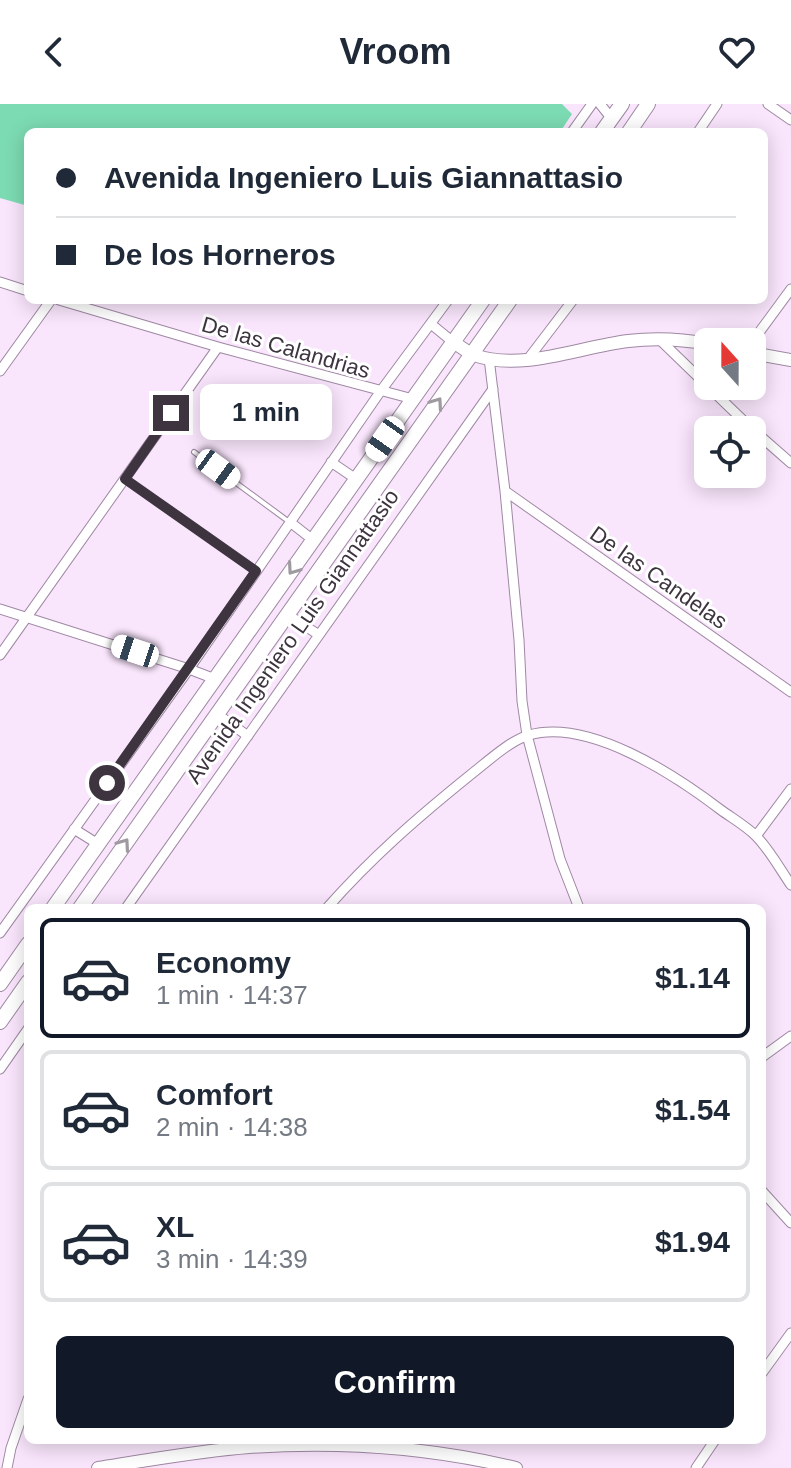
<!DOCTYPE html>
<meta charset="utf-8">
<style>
:root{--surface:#fff;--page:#f6f6f7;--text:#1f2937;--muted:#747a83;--line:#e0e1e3;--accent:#111827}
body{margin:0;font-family:Arial,sans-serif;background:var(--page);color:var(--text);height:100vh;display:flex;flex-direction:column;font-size:30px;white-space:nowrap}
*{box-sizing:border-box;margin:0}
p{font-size:26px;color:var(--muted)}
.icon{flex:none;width:44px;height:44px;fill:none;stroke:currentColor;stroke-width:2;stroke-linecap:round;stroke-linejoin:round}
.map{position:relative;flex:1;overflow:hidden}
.panel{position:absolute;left:24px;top:800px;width:742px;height:540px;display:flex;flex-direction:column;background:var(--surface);border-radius:12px;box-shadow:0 4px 20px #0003}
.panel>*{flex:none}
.top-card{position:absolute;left:24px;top:24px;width:744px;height:176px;border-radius:12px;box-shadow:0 4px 20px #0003;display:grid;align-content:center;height:176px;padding:0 32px;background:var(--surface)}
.needle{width:52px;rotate:339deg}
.buttons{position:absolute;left:694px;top:224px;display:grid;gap:16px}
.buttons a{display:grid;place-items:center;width:72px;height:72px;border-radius:12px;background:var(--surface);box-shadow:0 4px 20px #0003;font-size:40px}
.end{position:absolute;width:36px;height:36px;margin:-18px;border:10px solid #3e3440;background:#fff;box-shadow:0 0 0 4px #fff}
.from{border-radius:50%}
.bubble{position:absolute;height:56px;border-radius:12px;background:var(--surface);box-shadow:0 4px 20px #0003;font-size:26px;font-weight:600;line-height:56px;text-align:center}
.car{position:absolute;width:24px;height:48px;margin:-24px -12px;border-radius:10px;box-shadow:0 0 6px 2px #0007;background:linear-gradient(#fff 24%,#345 0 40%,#fff 0 76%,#345 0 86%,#fff 0)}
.top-card b{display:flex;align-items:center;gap:28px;height:76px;font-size:30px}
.top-card b+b{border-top:2px solid var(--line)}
.top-card i{width:20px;height:20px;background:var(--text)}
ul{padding:14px 0 0;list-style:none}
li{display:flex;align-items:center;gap:24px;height:120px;margin:0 16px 12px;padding:0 16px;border:4px solid var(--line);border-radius:12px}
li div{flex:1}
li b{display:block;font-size:30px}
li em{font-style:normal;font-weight:600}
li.active{border-color:var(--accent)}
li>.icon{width:72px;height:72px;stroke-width:1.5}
.cta{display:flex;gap:16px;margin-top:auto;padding:16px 32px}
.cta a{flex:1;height:92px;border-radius:12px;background:var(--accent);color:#fff;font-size:32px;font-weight:600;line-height:92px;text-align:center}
header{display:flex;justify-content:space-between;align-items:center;height:104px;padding:0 32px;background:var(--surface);font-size:36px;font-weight:600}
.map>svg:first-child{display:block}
.green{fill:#7cdbb3}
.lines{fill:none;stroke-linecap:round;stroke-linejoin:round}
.lane-casing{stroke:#9f88a3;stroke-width:6}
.street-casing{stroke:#9f88a3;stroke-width:11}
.secondary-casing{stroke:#9f88a3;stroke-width:14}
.primary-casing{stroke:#9f88a3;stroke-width:16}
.lane{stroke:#fff;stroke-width:4}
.street{stroke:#fff;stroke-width:9}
.secondary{stroke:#fff;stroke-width:12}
.primary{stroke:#fff;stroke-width:14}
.oneway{stroke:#9e9aa0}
.route{stroke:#3e3440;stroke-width:10}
.labels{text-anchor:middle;stroke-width:6;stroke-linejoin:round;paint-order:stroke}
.street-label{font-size:22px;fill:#3e3440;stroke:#fff}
</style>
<header><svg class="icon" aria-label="back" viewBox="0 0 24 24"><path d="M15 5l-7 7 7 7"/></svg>Vroom<svg class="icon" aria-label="heart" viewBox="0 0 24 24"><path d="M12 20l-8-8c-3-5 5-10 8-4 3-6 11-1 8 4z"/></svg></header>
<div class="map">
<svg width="791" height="1364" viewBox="0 0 791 1364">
<rect width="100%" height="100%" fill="#f9e5fc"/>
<path class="green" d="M 0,0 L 562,0 L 572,10 L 560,28 L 28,28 L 28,102 L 0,94 Z"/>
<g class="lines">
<g class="lane-casing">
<path id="lane" d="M 194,348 L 288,417
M 125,375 L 254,466"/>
</g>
<g class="street-casing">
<path id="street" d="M 600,0 L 612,15
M 768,0 L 791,16
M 572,28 L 592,0
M 698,28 L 717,0
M 0,178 L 28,187
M 59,196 L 218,243 L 413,295
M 431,220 L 453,238
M 659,235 L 751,324 L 791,359
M 752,238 L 791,185
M 489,254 L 505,387 L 519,536 L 522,597 L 527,631 L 560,755 L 579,804
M 528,255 L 573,196
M 0,267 L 51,196
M 331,358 L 356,375
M 505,387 L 791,588
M 290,418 L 313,436
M 0,505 L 189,565 L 215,575
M 287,510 L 319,531
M 0,551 L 218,243
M 217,610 L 248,632
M 74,725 L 98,740
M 756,732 L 791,685
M 126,804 L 493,285
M 327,804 C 371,754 417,714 469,672 C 486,659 509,637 529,631 C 589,614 675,671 721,706 C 732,714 746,722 756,732 C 769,745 780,765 791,781
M 0,829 L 189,565 L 380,288 L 448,196
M 762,953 L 791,932
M 0,965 L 28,925
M 762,1087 L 791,1119
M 762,1269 L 791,1229
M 7,1364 L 11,1344 L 28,1295
M 696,1364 L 715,1336"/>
</g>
<g class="secondary-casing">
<path id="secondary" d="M 453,238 C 460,242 467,248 474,251 C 522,268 579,243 628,237 C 654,234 681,235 708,240
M 752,249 L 791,256
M 98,1364 C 148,1356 199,1347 249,1343 C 338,1337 429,1343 516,1364"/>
</g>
<g class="primary-casing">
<path id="primary" d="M 602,28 L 622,0
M 629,28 L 648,0
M 53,804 L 483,196
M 80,804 L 510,196
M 0,880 L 28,840
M 0,918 L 28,878"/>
</g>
<use href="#lane" class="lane"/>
<use href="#street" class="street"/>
<use href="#secondary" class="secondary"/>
<use href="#primary" class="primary"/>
</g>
<defs><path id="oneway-chevron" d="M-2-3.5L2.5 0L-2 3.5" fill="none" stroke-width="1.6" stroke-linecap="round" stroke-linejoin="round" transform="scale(2)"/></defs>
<g class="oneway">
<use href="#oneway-chevron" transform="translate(437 299) rotate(-55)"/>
<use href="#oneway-chevron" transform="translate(293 465) rotate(125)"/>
<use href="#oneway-chevron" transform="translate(124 740) rotate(-55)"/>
</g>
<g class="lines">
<path class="route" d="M 107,679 L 256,467 L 125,375 L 171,309"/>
</g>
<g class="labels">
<g class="street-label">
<text transform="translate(286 243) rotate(16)" y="8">De las Calandrias</text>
<text transform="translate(659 473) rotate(35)" y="8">De las Candelas</text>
<text transform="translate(292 532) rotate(-55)" y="8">Avenida Ingeniero Luis Giannattasio</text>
</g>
</g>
</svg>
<div class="buttons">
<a><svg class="needle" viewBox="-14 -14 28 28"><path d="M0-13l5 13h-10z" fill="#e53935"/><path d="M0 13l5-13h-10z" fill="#747a83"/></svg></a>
<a><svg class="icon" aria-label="locate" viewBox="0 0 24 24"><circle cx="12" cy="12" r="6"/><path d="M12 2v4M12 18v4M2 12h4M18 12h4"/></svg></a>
</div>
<i class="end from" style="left:107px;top:679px"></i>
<i class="end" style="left:171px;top:309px"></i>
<div class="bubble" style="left:200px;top:280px;width:132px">1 min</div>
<i class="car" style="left:385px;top:335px;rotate:215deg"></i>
<i class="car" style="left:218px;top:365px;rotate:126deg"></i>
<i class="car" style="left:135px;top:547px;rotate:288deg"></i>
<div class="top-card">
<b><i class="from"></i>Avenida Ingeniero Luis Giannattasio</b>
<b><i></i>De los Horneros</b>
</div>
<section class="panel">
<ul>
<li class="active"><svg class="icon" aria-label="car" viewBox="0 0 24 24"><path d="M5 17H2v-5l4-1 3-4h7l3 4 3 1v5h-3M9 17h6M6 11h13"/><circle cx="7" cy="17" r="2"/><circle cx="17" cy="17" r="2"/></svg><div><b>Economy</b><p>1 min · 14:37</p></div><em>$1.14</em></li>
<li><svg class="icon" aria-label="car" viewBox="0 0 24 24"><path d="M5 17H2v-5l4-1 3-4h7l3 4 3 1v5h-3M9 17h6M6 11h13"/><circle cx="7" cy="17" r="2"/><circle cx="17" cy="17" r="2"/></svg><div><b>Comfort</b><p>2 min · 14:38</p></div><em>$1.54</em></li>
<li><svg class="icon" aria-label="car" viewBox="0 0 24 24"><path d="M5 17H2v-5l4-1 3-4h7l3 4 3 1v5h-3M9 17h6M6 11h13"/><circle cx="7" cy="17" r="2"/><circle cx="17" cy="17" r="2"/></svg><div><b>XL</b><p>3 min · 14:39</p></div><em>$1.94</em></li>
</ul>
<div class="cta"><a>Confirm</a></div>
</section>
</div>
